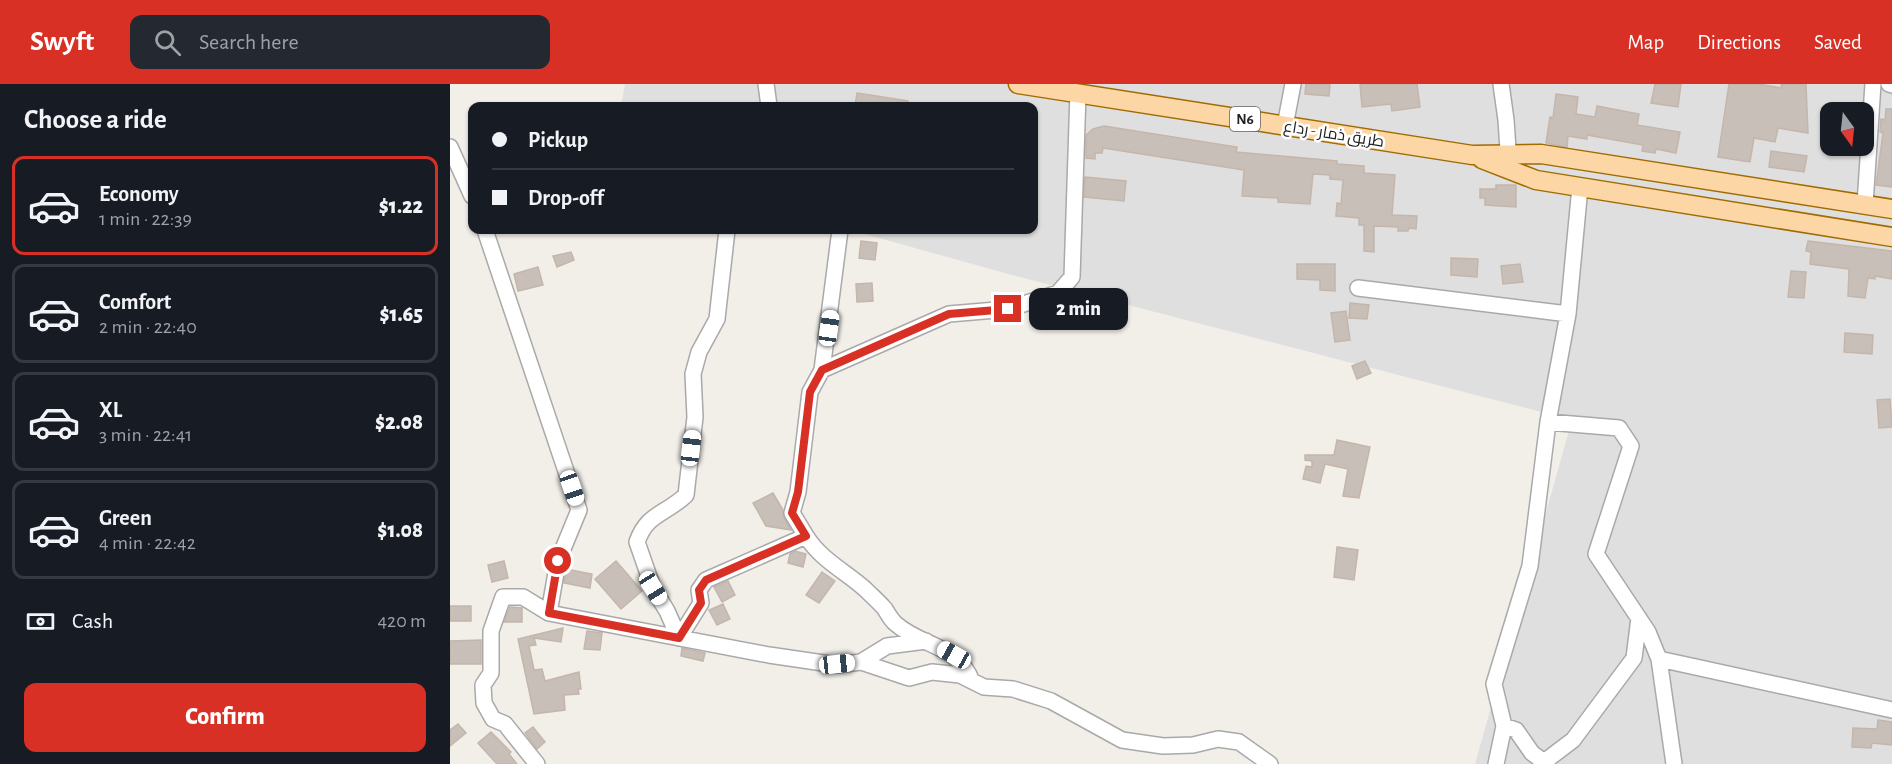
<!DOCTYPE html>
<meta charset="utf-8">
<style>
:root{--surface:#171b24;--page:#242831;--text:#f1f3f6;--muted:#9ea1a6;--line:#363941;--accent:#d93025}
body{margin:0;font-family:"Alegreya Sans",Cairo,sans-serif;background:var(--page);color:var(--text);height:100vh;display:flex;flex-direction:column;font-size:22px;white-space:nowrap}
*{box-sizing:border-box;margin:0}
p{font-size:20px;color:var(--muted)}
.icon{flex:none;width:33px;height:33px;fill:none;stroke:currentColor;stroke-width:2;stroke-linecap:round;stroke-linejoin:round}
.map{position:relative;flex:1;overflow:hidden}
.sheet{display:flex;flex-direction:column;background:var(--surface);width:450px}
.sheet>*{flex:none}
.top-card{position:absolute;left:18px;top:18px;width:570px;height:132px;border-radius:12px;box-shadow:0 2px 4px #0004;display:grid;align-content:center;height:132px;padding:0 24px;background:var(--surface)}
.needle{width:39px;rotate:165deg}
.tools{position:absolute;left:1370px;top:18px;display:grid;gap:12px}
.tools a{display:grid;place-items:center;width:54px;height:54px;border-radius:12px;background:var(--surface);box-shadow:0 2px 4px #0004;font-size:30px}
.end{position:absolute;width:27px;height:27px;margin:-14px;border:8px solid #d93025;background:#fff;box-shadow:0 0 0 3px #fff}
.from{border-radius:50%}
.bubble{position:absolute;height:42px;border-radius:12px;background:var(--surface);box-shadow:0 2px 4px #0004;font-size:20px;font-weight:800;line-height:42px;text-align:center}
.car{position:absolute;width:18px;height:36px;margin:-18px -9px;border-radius:8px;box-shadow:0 0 4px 2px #0007;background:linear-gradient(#fff 24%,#345 0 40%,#fff 0 76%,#345 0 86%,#fff 0)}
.top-card b{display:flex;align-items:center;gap:21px;height:57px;font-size:22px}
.top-card b+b{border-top:2px solid var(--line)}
.top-card i{width:15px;height:15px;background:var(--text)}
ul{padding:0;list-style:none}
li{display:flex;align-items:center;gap:18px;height:99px;margin:0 12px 9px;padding:0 12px;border:3px solid var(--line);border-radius:12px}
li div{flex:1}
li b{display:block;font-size:22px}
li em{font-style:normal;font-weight:800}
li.on{border-color:var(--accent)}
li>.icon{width:54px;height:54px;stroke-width:1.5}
h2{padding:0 24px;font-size:27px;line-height:72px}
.pay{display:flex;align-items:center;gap:15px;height:66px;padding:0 24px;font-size:22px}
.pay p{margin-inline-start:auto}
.button{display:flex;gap:12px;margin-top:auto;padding:12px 24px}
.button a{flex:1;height:69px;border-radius:12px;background:var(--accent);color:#fff;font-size:24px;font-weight:800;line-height:69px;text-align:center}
header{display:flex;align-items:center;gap:36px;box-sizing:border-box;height:84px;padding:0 30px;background:var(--accent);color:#fff}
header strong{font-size:28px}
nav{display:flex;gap:33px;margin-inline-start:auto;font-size:21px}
.search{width:420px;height:54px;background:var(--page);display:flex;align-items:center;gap:15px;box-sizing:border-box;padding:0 21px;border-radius:12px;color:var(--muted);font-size:22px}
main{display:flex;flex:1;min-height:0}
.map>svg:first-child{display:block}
.residential{fill:#e0dfdf;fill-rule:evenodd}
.building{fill:#c7bfb8;stroke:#c4b6ab;stroke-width:1.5}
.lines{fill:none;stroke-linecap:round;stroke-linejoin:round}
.minor-casing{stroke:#a9a9a9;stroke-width:18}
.major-casing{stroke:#a06b00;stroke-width:21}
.minor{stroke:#fff;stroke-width:15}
.major{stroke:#fcd6a4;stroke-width:18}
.route{stroke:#d93025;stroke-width:8}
.labels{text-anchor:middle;stroke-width:5;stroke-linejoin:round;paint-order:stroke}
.shield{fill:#fff;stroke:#646464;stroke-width:1.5}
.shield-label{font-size:15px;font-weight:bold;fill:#222}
.street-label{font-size:16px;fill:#222;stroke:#fff}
</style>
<header>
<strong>Swyft</strong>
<div class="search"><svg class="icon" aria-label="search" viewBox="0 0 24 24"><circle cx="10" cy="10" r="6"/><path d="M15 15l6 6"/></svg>Search here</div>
<nav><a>Map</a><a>Directions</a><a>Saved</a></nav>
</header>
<main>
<section class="sheet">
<h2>Choose a ride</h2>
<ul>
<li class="on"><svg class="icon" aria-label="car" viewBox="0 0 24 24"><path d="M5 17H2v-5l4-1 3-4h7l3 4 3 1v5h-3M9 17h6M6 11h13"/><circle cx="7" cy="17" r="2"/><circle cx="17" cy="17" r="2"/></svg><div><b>Economy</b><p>1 min · 22:39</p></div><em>$1.22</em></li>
<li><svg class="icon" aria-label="car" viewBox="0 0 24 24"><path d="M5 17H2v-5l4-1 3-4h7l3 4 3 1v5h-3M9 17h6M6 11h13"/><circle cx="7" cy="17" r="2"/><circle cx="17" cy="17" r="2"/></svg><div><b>Comfort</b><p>2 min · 22:40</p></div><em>$1.65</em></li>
<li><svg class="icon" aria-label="car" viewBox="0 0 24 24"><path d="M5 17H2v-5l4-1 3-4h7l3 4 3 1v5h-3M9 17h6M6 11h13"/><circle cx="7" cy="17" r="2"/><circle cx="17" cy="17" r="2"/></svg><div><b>XL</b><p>3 min · 22:41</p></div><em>$2.08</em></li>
<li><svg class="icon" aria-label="car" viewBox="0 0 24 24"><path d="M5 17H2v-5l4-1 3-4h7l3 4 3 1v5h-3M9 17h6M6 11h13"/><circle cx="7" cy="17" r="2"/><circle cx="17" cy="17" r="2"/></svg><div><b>Green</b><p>4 min · 22:42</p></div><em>$1.08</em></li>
</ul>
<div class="pay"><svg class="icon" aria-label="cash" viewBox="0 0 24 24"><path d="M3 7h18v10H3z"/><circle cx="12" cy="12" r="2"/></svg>Cash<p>420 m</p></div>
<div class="button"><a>Confirm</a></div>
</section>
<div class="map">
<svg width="1442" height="680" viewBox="0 0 1442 680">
<rect width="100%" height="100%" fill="#f2efe9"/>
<path class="residential" d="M 175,0 L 1442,0 L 1442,680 L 1025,680 L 1122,336 L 562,191 L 400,146 L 584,146 L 584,22 L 171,22 ZM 1380,28 L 1413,28 L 1413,62 L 1380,62 Z"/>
<path class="building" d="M 856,0 L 880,0 L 879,12 L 855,10 Z
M 910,0 L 967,0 L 970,23 L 942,27 L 941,20 L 912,23 Z
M 1205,0 L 1231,0 L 1228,23 L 1201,19 Z
M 1279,0 L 1308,0 L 1332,4 L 1331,0 L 1356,0 L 1358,49 L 1328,44 L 1325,58 L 1304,54 L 1300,78 L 1268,73 Z
M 407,9 L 458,17 L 458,22 L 405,22 Z
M 1106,10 L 1128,13 L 1126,30 L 1145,33 L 1147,22 L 1189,30 L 1187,41 L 1230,48 L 1226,69 L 1206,65 L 1205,69 L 1192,67 L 1193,61 L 1137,51 L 1137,55 L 1118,52 L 1117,63 L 1096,59 L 1100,33 L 1103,34 Z
M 1436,25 L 1442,25 L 1442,103 L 1426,101 L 1433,49 L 1430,48 L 1431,35 L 1435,36 Z
M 654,42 L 787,63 L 786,68 L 887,77 L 887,80 L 914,82 L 914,89 L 945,91 L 942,131 L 967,132 L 966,145 L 959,144 L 958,147 L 948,147 L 948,143 L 924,142 L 924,168 L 914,167 L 914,141 L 909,141 L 909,134 L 886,132 L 887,119 L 891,120 L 893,96 L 880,95 L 880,91 L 863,90 L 860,120 L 828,118 L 828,114 L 792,112 L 794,86 L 653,64 L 652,69 L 645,69 L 645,75 L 636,74 L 636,51 L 643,45 Z
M 1321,67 L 1357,72 L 1354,88 L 1319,83 Z
M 635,93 L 676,97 L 674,117 L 634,113 Z
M 1046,101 L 1066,101 L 1066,123 L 1035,121 L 1035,114 L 1030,114 L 1030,105 L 1046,105 Z
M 411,157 L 427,159 L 425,176 L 409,174 Z
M 1358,157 L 1442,167 L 1442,195 L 1425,192 L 1425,195 L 1418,194 L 1415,214 L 1398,212 L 1399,185 L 1360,180 L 1361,168 L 1356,167 Z
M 121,168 L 124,176 L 107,183 L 103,172 Z
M 1001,174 L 1028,175 L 1027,193 L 1001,191 Z
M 847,180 L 885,180 L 885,207 L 870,206 L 870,196 L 847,195 Z
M 1070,180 L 1073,198 L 1053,200 L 1051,182 Z
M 88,183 L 93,201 L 68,207 L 64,190 Z
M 1341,187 L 1356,188 L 1354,214 L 1338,213 Z
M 422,199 L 423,217 L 407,218 L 406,200 Z
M 900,219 L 919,221 L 917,235 L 899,234 Z
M 896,227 L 900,256 L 885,258 L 881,229 Z
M 1395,249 L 1423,251 L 1422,270 L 1394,268 Z
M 915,277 L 921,289 L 907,295 L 902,282 Z
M 1440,315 L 1442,343 L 1429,344 L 1427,316 Z
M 887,356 L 920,363 L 909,414 L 893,412 L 898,385 L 875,380 L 870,399 L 853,395 L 856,382 L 862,383 L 862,377 L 855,376 L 855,371 L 884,371 Z
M 323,409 L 333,426 L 334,434 L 341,446 L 316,442 L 303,419 Z
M 887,463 L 908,466 L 904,496 L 884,493 Z
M 345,467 L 356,470 L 353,483 L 338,479 L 340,470 Z
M 54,477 L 58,494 L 42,498 L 38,481 Z
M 166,477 L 192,507 L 171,525 L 145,495 Z
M 116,485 L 142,490 L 140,504 L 114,499 Z
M 372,488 L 385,497 L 369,519 L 356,511 Z
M 278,497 L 285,511 L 272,518 L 264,503 Z
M 273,520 L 280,535 L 267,541 L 259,526 Z
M 0,522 L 21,522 L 21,537 L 0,537 Z
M 60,523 L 72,524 L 72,538 L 54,538 Z
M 113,544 L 111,558 L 84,554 L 86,561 L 79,562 L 84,586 L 92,585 L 95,597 L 129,588 L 131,605 L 128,605 L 129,610 L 114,611 L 115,626 L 84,630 L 68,555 Z
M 137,547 L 152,549 L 150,566 L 134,565 Z
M 31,556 L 31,580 L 0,580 L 0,557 Z
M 232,564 L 255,569 L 253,577 L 231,572 Z
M 1428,636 L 1442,638 L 1442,661 L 1422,659 L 1421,664 L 1402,663 L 1403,644 L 1427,645 Z
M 8,640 L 16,649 L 0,662 L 0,646 Z
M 83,643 L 95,658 L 87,665 L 75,649 Z
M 41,648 L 61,668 L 59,670 L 67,680 L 47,680 L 28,659 Z"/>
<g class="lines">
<g class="minor-casing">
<path id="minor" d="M 316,0 L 319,22
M 1051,0 L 1056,36 L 1059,80
M 1439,0 L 1442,1
M 835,42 L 843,0
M 0,63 L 22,112
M 1415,120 L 1423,0
M 35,146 L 129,426 L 108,477 L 99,529
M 908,204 L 1118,230
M 372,286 L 390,146
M 1098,338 L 1169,344 L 1181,362 L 1146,470 L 1198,548 L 1209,575 L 1224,680
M 356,452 C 371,476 395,487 415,505 C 421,511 429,518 435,525 C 438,530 441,536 446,540 C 472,563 507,560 522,597
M 229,554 L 251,519 L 249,506 L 256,496 L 356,452 L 342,429 L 348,408 L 360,308 L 372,286 L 499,230 L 558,225 L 608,209 L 622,193 L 628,9
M 229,554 L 217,527 L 203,504 L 187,458 C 197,429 215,431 236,411 L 245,333 L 243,290 L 249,268 L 267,235 L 277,146
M 1209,575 L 1442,626
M 411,578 L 437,562 L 476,557
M 1054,642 L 1066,646 L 1082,669 L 1094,678 L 1123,656 L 1184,574 L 1189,534
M 87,680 L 55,640 L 43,635 L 34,619 L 33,601 L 41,589 L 41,547 L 53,513 L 73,513 L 99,529 L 319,571 L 387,581 L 411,578 L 459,594 L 482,588 L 510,591 L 534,603 L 563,605 L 601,617 L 672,656 L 713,662 L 743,661 L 768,655 L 789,658 L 820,680
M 1046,680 L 1054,642 L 1044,600 L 1080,482 L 1098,338 L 1118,230 L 1130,103"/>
</g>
<g class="major-casing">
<path id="major" d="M 568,0 L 1022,71 L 1091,70 L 1442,125
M 1032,75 L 1086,96 L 1442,153"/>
</g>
<use href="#minor" class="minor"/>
<use href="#major" class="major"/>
</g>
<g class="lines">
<path class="route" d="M 108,477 L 99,529 L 229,554 L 251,519 L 249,506 L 256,496 L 356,452 L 342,429 L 348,408 L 360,308 L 372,286 L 499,230 L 558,225"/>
</g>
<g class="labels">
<rect class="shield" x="780" y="23" width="30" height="24" rx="4.5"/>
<g class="shield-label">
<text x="795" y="40">N6</text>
</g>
<g class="street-label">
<text transform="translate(884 49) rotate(9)" y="6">طريق ذمار - رداع</text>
</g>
</g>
</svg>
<div class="tools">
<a><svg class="needle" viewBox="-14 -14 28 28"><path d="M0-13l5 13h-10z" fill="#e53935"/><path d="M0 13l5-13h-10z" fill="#9ea1a6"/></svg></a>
</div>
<i class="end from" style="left:108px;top:477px"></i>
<i class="end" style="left:558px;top:225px"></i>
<div class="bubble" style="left:579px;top:204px;width:99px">2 min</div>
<i class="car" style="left:379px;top:244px;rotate:8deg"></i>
<i class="car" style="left:241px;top:364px;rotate:7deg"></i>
<i class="car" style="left:122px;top:404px;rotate:161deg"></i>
<i class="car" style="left:203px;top:504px;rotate:148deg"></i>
<i class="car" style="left:504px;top:571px;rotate:299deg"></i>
<i class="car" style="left:387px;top:580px;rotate:84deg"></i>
<div class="top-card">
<b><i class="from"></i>Pickup</b>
<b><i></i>Drop-off</b>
</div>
</div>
</main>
